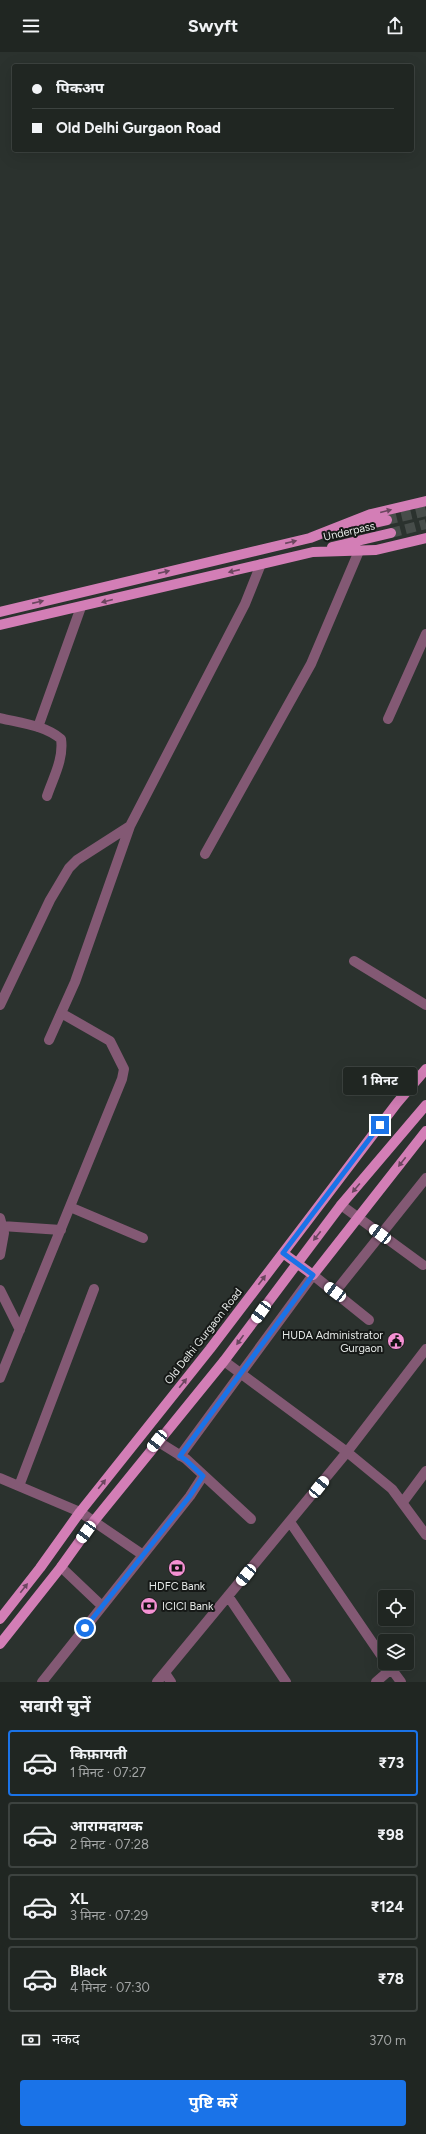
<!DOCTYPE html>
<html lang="hi">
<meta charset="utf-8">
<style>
:root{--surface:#202622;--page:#2d322f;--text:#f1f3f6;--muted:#a2a5a5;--line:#3d4340;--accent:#1a73e8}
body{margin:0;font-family:Figtree,"Noto Sans Devanagari",sans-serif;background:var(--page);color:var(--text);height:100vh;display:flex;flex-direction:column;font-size:15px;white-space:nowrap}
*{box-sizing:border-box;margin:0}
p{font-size:13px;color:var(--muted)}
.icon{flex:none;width:22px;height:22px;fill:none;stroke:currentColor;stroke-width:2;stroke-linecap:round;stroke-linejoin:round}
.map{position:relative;height:1630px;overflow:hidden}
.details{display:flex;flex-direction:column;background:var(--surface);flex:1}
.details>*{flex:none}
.top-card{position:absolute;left:12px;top:12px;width:402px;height:88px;border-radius:4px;box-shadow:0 4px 16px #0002,0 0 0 1px var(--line);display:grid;align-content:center;height:88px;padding:0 20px;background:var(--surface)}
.tools{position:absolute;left:378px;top:1538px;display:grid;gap:8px}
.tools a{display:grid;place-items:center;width:36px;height:36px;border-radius:4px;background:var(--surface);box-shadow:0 4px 16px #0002,0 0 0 1px var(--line);font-size:20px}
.end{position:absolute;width:18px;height:18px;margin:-9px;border:5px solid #1a73e8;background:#fff;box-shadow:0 0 0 2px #fff}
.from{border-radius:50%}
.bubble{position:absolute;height:28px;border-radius:4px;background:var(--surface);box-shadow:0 4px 16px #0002,0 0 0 1px var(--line);font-size:13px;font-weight:700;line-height:28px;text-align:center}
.car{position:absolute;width:12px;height:24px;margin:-12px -6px;border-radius:5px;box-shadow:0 0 3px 1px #0007;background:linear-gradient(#fff 24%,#345 0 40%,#fff 0 76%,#345 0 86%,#fff 0)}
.top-card b{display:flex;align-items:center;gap:14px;height:38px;font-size:15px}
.top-card b+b{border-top:1px solid var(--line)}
.top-card i{width:10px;height:10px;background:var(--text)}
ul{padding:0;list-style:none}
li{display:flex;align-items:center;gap:12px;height:66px;margin:0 8px 6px;padding:0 12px;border:2px solid var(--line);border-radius:4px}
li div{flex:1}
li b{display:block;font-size:15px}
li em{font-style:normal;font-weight:700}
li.on{border-color:var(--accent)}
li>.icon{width:36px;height:36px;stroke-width:1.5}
h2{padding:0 20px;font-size:18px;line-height:48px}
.pay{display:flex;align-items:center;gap:10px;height:44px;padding:0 20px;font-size:15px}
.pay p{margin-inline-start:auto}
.primary-button{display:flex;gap:8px;margin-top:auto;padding:8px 20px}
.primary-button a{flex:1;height:46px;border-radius:4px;background:var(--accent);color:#fff;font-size:16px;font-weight:700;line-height:46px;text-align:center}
header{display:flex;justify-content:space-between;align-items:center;height:52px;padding:0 20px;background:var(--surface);font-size:18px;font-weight:700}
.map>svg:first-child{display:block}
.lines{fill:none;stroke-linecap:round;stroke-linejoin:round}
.major-tunnel{stroke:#474d4a;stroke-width:10;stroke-dasharray:10 5;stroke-linecap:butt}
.minor{stroke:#835974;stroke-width:10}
.major{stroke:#d37eb6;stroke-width:10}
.oneway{fill:#6b465f}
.route{stroke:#1a73e8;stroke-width:5}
.labels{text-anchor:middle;stroke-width:4;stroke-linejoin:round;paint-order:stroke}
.street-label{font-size:11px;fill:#e5e9e7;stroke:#161917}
.poi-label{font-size:11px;fill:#e5e9e7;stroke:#161917;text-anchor:end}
</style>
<header><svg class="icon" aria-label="menu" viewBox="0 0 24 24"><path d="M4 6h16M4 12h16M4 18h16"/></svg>Swyft<svg class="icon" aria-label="share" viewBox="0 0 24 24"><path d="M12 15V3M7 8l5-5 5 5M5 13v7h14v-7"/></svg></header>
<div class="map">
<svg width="426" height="1630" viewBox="0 0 426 1630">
<rect width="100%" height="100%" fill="#2b322e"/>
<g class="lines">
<path class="major-tunnel" d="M 387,468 L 426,459
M 391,481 L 426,472"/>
<path class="minor" d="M 0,666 C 21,671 44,673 61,687 C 64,707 53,726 47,744
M 388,667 L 426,582
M 38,675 L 81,555
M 205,802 L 311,612 L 359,499
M 354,909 L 426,953
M 0,953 L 50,848 L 69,816 L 77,808 L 130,774
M 49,988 L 75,930 L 130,774 L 245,552 L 261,512
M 341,1153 L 423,1213
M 70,1155 L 143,1186
M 0,1166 L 4,1181 L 0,1203
M 2,1174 L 61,1178
M 0,1238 L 20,1278
M 335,1240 L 426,1126
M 224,1309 L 347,1400 L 392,1437 L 426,1483
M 0,1326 L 122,1027 L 124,1017 L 110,989 L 61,961
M 157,1389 L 186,1407 L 251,1467
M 180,1404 L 313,1223 L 369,1268
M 0,1426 L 80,1460 L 143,1503
M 19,1434 L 94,1237
M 403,1450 L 426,1419
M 290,1470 L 385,1609
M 61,1515 L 102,1554
M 228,1544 L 286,1630
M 387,1611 L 401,1630
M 165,1621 L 171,1630
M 42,1630 L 190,1444 L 203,1424
M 157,1630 L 347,1400 L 426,1297
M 376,1630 L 391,1617"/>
<path class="major" d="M 347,477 L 387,468
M 332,495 L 391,481
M 0,560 L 310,486 L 371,462 L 426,449
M 0,573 L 313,500 L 376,498 L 426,486
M 283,1201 L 313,1223 L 426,1079
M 0,1567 L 40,1516 L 80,1460 L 210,1297 L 397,1051 L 426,1017
M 0,1592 L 61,1515 L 94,1469 L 224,1309 L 341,1153 L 426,1053"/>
</g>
<defs><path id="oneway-solid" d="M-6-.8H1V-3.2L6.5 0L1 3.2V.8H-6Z"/></defs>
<g class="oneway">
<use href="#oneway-solid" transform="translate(386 459) rotate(-14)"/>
<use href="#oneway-solid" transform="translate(291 490) rotate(-13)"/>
<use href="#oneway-solid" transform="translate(234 519) rotate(167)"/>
<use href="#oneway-solid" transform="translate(164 520) rotate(-13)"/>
<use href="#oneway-solid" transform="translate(107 549) rotate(166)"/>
<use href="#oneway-solid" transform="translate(38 550) rotate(-13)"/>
<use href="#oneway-solid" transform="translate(402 1110) rotate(128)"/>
<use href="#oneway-solid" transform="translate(356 1136) rotate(130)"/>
<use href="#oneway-solid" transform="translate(317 1184) rotate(128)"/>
<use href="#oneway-solid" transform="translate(262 1228) rotate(-53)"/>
<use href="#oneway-solid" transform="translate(240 1288) rotate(126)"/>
<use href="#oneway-solid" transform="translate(183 1331) rotate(-51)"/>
<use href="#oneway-solid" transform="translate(102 1432) rotate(-51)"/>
<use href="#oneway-solid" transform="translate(24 1536) rotate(-52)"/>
</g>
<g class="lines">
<path class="route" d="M 85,1576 L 190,1444 L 203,1424 L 186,1408 L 180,1404 L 313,1223 L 283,1201 L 380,1073"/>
</g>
<defs>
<g id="civic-disc" transform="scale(0.9)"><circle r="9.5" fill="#f491d3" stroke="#161917"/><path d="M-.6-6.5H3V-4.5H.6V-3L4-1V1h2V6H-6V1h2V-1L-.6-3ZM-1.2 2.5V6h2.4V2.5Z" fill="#111"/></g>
<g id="bank-disc" transform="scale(0.9)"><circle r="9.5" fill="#f491d3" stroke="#161917"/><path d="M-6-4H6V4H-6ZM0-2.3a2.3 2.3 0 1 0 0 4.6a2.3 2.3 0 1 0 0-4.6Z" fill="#111"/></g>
</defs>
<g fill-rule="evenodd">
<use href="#civic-disc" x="396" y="1289"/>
<use href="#bank-disc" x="177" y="1516"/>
<use href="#bank-disc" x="149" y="1554"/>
</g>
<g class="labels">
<g class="street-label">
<text transform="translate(349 479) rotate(-13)" y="4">Underpass</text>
<text transform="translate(203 1284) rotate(-52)" y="4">Old Delhi Gurgaon Road</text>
</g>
<g class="poi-label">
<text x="383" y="1287">HUDA Administrator<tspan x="383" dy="13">Gurgaon</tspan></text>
<text x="177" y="1538" text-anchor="middle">HDFC Bank</text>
<text x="162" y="1558" text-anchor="start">ICICI Bank</text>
</g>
</g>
</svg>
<div class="tools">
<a><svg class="icon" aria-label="locate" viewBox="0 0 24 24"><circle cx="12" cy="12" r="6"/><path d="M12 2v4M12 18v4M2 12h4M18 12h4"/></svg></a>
<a><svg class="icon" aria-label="layers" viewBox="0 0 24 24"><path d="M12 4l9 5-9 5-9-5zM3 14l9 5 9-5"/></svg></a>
</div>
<i class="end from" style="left:85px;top:1576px"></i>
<i class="end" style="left:380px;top:1073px"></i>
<div class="bubble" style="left:343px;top:1015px;width:74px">1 मिनट</div>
<i class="car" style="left:380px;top:1182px;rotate:307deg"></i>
<i class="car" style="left:335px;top:1240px;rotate:307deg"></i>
<i class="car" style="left:261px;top:1260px;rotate:216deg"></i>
<i class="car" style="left:157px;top:1389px;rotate:218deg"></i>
<i class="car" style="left:319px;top:1435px;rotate:39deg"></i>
<i class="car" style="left:86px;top:1480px;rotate:216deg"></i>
<i class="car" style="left:246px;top:1523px;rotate:219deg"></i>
<div class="top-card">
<b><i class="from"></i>पिकअप</b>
<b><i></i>Old Delhi Gurgaon Road</b>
</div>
</div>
<section class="details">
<h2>सवारी चुनें</h2>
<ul>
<li class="on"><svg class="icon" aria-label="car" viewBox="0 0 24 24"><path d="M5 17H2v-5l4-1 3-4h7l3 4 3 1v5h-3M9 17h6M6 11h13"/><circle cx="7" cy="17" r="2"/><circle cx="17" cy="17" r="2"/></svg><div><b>किफ़ायती</b><p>1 मिनट · 07:27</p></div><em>₹73</em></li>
<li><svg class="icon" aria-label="car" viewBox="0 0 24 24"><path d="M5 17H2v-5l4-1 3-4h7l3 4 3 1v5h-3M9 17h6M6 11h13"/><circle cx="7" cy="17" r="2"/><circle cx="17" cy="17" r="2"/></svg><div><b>आरामदायक</b><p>2 मिनट · 07:28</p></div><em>₹98</em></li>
<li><svg class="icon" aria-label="car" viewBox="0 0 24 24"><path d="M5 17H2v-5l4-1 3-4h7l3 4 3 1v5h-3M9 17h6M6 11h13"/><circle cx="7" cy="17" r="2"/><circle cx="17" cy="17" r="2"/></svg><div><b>XL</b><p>3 मिनट · 07:29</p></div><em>₹124</em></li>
<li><svg class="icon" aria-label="car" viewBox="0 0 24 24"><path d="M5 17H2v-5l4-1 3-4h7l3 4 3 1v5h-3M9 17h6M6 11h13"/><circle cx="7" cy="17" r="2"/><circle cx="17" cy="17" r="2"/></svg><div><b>Black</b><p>4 मिनट · 07:30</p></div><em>₹78</em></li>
</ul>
<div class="pay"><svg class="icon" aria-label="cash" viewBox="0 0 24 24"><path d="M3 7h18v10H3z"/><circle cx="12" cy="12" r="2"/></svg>नकद<p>370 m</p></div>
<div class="primary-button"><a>पुष्टि करें</a></div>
</section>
